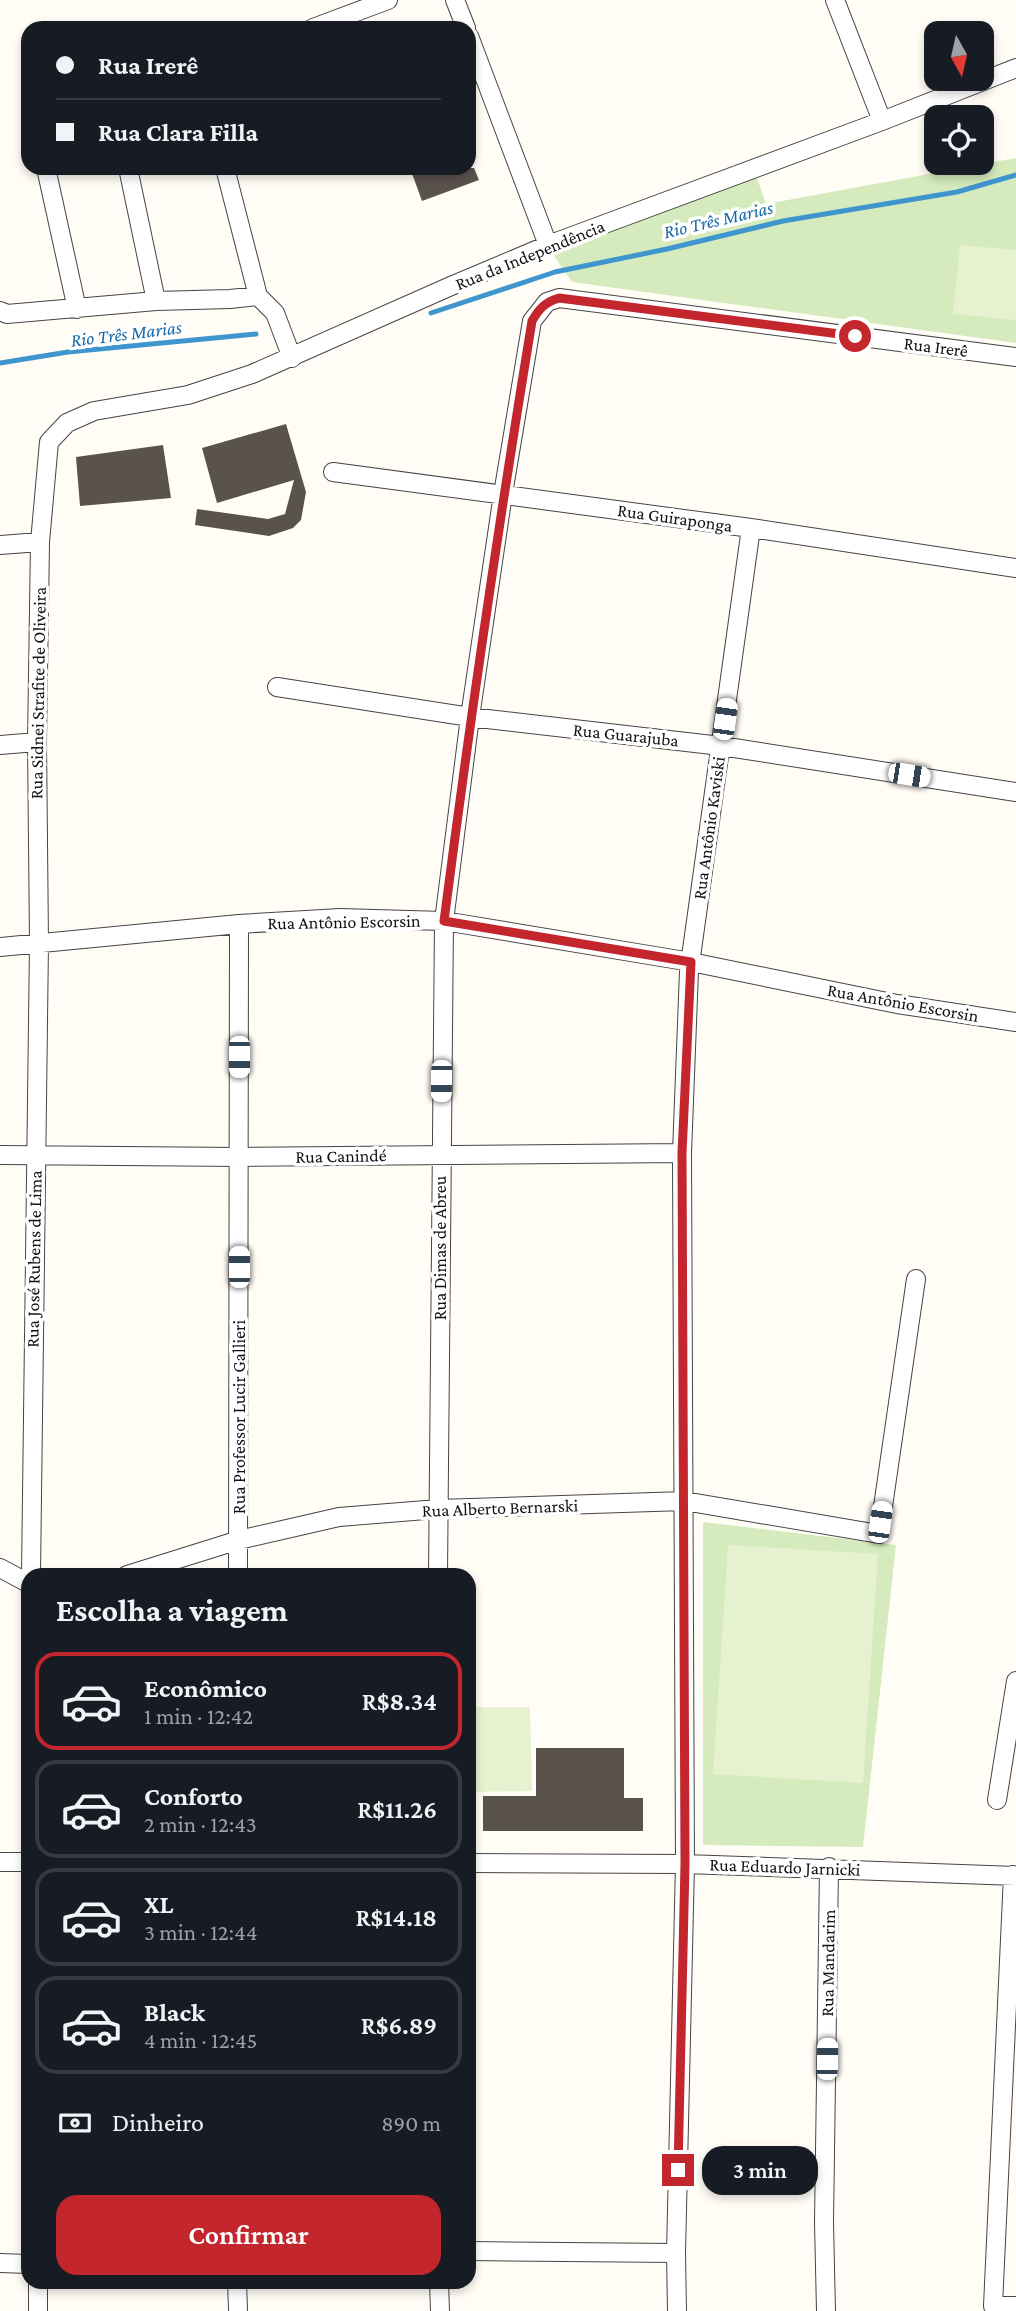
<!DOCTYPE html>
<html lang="pt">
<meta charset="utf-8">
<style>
:root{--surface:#171b24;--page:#242831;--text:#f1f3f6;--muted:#9ea1a6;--line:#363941;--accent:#c4262e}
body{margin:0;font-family:"Crimson Pro",serif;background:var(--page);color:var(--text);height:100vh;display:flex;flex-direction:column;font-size:26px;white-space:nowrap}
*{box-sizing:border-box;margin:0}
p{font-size:23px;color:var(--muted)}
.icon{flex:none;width:38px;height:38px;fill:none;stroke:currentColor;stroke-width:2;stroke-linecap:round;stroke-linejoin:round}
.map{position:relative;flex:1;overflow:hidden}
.details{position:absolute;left:21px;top:1568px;width:455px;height:721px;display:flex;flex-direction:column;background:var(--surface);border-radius:21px;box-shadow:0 4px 10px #0003}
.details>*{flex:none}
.hud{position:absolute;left:21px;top:21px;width:455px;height:154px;border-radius:21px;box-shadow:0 4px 10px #0003;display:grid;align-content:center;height:154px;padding:0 35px;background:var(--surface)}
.needle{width:46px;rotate:172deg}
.fabs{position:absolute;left:924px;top:21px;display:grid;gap:14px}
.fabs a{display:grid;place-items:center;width:70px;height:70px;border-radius:14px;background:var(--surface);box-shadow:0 4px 10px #0003;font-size:35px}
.end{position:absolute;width:32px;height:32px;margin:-16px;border:9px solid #c4262e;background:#fff;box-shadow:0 0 0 4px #fff}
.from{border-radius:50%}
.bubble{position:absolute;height:49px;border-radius:21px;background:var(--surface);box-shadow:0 4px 10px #0003;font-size:23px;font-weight:600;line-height:49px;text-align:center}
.car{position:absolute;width:21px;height:42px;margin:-21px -10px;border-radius:9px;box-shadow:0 0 5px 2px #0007;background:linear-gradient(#fff 24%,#345 0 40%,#fff 0 76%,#345 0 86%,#fff 0)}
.hud b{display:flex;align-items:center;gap:24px;height:66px;font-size:26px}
.hud b+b{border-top:2px solid var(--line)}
.hud i{width:18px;height:18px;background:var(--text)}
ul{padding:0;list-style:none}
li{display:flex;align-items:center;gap:21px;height:98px;margin:0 14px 10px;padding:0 21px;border:4px solid var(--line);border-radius:21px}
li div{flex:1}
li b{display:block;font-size:26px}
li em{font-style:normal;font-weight:600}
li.selected{border-color:var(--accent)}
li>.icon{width:63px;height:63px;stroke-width:1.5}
h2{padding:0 35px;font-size:32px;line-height:84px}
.pay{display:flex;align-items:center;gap:18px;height:77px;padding:0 35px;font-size:26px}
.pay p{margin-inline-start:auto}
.cta{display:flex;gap:14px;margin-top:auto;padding:14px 35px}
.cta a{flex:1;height:80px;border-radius:21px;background:var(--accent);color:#fff;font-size:28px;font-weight:600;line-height:80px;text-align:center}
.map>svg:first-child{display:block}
.green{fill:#d5ebbd}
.pitch{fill:#e6f2cf}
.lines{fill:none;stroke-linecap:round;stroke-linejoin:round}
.stream{stroke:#3f96cf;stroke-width:5}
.building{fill:#5a524d}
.minor-casing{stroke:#444;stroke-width:20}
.minor{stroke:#fff;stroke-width:18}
.route{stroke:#c4262e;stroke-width:9}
.labels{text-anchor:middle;stroke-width:7;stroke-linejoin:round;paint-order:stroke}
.street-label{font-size:18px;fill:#111;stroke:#fff}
.water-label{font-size:19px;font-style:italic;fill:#1768a6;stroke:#fff}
</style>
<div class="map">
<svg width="1016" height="2311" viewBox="0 0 1016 2311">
<rect width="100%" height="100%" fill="#fffdf5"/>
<path class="green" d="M 1016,158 L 1016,343 L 572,282 L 550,250 L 756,175 L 766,204 Z
M 703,1522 L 896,1545 L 863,1847 L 703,1845 Z"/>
<path class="pitch" d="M 960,245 L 1016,250 L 1016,320 L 953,314 Z
M 728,1545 L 878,1554 L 863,1783 L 713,1774 Z
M 469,1707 L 530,1707 L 532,1791 L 471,1792 Z"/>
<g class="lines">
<path class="stream" d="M 431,313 L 555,272 L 667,249 L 783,221 L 957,192 L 1016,175
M 0,363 L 68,352 L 256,334"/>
</g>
<path class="building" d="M 410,168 L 474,168 L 479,180 L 422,201 Z
M 286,424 L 306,492 L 301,520 L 293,528 L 269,536 L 195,525 L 197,509 L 268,519 L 285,514 L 294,480 L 217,503 L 202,448 Z
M 163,445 L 171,498 L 80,506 L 76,457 Z
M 536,1748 L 624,1748 L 624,1798 L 643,1798 L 643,1831 L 483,1831 L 483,1796 L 536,1796 Z"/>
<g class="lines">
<g class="minor-casing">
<path id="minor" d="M 455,0 L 466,28
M 835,0 L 882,121
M 313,28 L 388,0
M 469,36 L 548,245
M 46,168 L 77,309
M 128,168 L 156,301
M 225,168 L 258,296
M 0,311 L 7,314 L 156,301 L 230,299 L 258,296 L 275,313 L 292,358
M 333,472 L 751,528 L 1016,568
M 0,545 L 40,542
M 277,687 L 470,717 L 721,746 L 1016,792
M 0,745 L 37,742
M 0,947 L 239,924 L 340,918 L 444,921 L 691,962 L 897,1004 L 1016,1022
M 0,1155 L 240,1157 L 682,1153
M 0,1568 L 28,1583
M 31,1575 L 39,943 L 37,742 L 40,542 L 49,442 L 67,423 L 94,411 L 188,395 L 252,374 L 451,286 L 548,245 L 882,121 L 1016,68
M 127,1575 L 239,1540 L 339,1517 L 438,1509 L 684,1501 L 879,1534 L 916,1279
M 238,1575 L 239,924
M 438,1575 L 444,921 L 470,717 L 503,494 L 532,321 L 547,302 L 559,298 L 1016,357
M 997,1800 L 1016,1681
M 0,1862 L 28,1862
M 469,1863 L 685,1864 L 1016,1876
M 1013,1875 L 993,2306 L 1016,2306
M 469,2251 L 676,2253
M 0,2263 L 28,2264
M 237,2282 L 238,2309
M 439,2282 L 440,2311
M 38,2311 L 38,2282
M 677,2311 L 676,2253 L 685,1864 L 682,1153 L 689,971 L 751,528
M 826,2311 L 824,2223 L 829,1867"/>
</g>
<use href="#minor" class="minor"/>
</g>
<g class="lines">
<path class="route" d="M 678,2170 L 685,1864 L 682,1153 L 691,962 L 444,921 C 470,720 499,521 532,321 C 539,309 545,302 559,298 L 855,336"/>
</g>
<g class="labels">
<g class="street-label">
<text transform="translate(530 255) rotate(-22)" y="6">Rua da Independência</text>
<text transform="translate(936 347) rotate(7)" y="6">Rua Irerê</text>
<text transform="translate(675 518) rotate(8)" y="6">Rua Guiraponga</text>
<text transform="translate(38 693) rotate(-89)" y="6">Rua Sidnei Strafite de Oliveira</text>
<text transform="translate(626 735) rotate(6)" y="6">Rua Guarajuba</text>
<text transform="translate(709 828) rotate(-82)" y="6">Rua Antônio Kaviski</text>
<text transform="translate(344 922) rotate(-1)" y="6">Rua Antônio Escorsin</text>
<text transform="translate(903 1003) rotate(10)" y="6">Rua Antônio Escorsin</text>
<text transform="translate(341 1156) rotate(-1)" y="6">Rua Canindé</text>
<text transform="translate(440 1248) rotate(-90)" y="6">Rua Dimas de Abreu</text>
<text transform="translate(34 1259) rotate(-89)" y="6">Rua José Rubens de Lima</text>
<text transform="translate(239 1417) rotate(-90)" y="6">Rua Professor Lucir Gallieri</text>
<text transform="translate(500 1508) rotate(-2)" y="6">Rua Alberto Bernarski</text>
<text transform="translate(785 1867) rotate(2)" y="6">Rua Eduardo Jarnicki</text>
<text transform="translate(828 1963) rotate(-89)" y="6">Rua Mandarim</text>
</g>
<g class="water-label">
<text transform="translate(718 219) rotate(-13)" y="7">Rio Três Marias</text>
<text transform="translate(126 333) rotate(-7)" y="7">Rio Três Marias</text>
</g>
</g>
</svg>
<div class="fabs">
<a><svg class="needle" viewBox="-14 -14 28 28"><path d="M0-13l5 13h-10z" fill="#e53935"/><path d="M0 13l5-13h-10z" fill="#9ea1a6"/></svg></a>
<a><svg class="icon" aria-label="locate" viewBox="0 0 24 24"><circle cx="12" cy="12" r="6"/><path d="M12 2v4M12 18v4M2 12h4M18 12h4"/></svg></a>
</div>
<i class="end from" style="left:855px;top:336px"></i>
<i class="end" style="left:678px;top:2170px"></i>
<div class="bubble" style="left:702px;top:2146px;width:116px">3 min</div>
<i class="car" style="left:725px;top:719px;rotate:8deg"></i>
<i class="car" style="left:909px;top:775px;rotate:99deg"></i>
<i class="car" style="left:239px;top:1057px;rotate:180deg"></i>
<i class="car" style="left:441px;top:1081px;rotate:181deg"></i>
<i class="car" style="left:239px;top:1267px;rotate:0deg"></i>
<i class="car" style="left:880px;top:1522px;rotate:8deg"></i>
<i class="car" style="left:827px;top:2059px;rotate:1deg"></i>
<div class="hud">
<b><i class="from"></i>Rua Irerê</b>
<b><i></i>Rua Clara Filla</b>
</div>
<section class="details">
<h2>Escolha a viagem</h2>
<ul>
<li class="selected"><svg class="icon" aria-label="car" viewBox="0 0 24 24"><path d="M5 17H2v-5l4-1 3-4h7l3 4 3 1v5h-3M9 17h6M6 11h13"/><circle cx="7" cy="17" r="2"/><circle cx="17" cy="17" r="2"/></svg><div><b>Econômico</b><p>1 min · 12:42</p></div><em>R$8.34</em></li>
<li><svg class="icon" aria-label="car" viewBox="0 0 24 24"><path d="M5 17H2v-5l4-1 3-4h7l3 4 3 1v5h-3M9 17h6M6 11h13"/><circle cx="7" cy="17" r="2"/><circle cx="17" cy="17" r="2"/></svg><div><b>Conforto</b><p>2 min · 12:43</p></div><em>R$11.26</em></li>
<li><svg class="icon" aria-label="car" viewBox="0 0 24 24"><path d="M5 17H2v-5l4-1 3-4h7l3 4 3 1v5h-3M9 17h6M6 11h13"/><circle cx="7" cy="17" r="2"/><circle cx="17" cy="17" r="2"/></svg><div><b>XL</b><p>3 min · 12:44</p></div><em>R$14.18</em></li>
<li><svg class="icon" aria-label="car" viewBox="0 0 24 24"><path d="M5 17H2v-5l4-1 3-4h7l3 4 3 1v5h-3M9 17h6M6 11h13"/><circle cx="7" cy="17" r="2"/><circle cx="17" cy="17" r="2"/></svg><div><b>Black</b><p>4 min · 12:45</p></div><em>R$6.89</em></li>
</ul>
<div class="pay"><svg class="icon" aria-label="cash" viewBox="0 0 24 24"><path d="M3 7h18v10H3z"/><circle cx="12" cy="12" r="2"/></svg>Dinheiro<p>890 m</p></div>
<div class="cta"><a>Confirmar</a></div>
</section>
</div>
